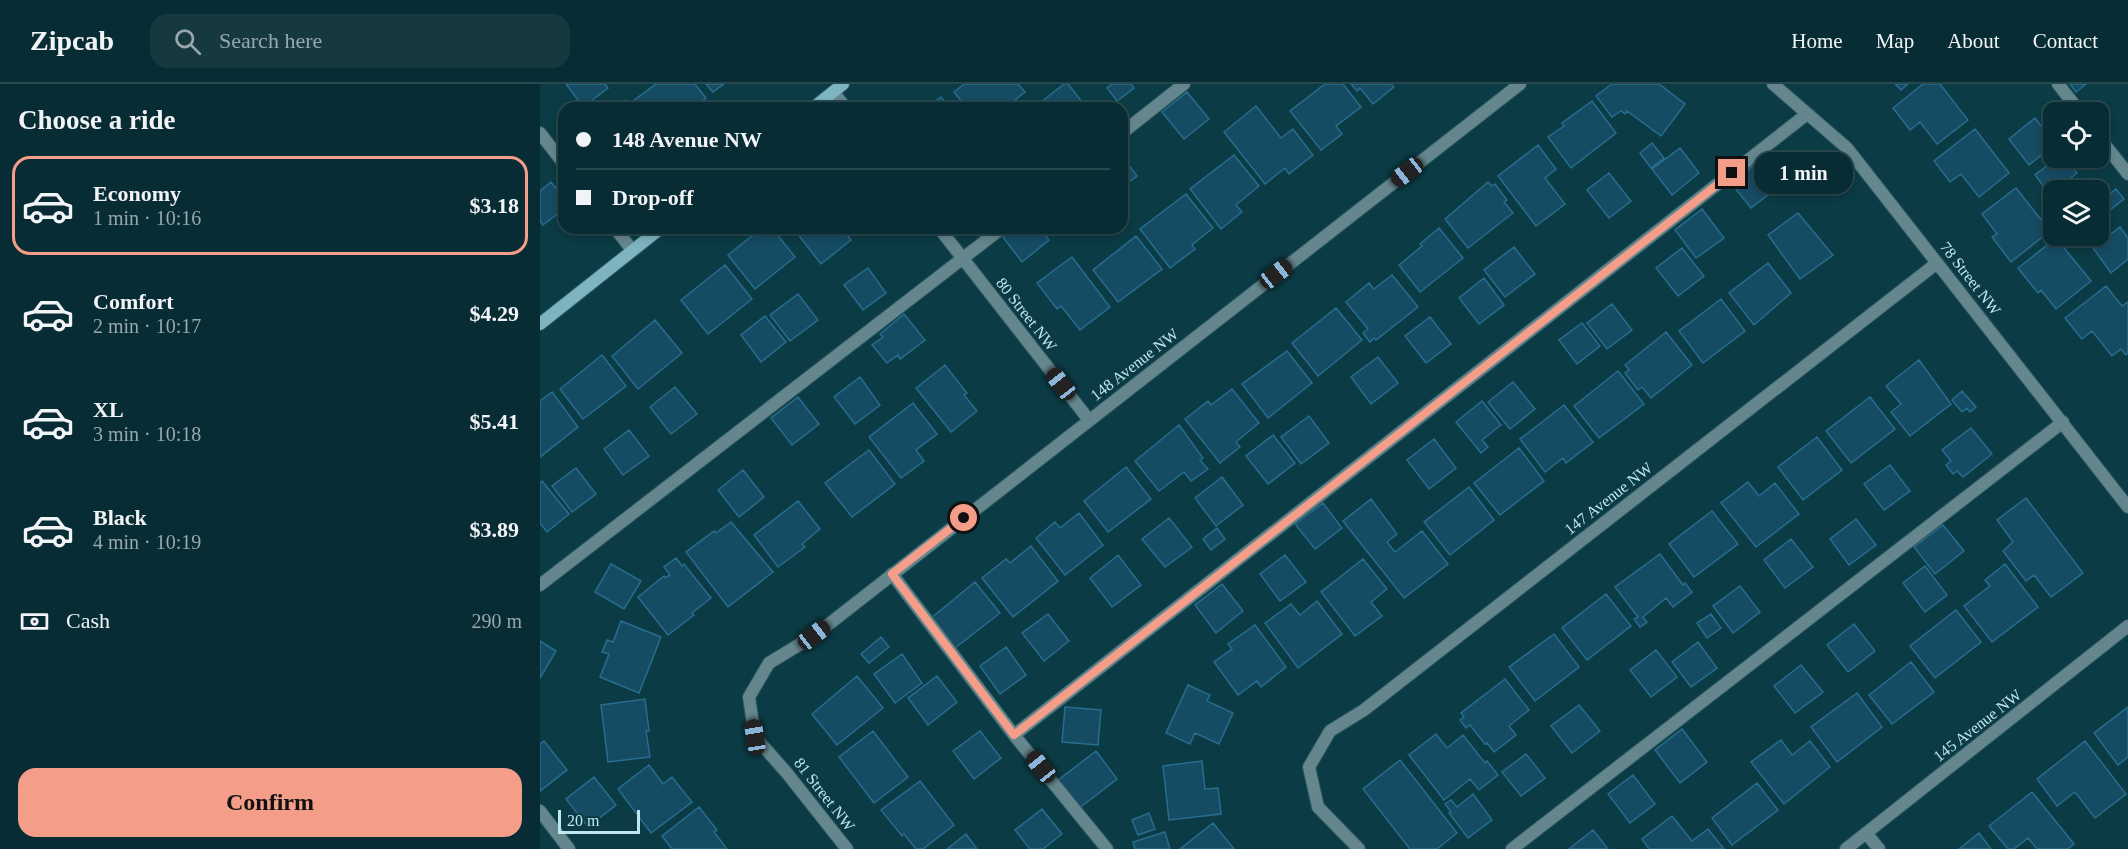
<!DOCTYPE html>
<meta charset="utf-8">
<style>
:root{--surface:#082c33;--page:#16383f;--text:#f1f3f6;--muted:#98a7ac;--line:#29484e;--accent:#f49e8a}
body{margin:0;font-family:"Times New Roman",serif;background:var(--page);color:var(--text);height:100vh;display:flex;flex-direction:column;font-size:22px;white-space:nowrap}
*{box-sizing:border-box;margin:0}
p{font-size:20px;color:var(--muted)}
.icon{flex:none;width:33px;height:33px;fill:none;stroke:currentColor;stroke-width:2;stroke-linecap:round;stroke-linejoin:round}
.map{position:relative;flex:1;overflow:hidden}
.sheet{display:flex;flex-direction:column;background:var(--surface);width:540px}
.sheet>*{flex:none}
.guide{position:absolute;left:18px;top:18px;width:570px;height:132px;border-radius:18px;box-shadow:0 3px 9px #0003,0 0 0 2px var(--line);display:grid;align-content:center;height:132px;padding:0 18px;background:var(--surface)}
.buttons{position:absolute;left:1503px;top:18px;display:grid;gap:12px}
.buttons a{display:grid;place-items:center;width:66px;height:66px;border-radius:12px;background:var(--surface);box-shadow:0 3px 9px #0003,0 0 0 2px var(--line);font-size:30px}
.scale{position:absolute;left:18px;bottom:15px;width:82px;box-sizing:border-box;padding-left:6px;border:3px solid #bfe7f0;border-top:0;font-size:16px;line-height:21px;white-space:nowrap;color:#bfe7f0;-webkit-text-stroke:4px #0b3b44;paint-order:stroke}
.end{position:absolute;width:27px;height:27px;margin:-14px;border:8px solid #f49e8a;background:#111;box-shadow:0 0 0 3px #111}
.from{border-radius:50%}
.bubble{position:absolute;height:42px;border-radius:18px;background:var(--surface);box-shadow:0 3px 9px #0003,0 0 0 2px var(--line);font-size:20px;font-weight:700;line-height:42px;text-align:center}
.car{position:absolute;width:18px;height:36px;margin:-18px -9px;border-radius:8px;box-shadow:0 0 4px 2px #0007;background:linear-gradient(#222 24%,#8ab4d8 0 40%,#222 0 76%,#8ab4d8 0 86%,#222 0)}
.guide b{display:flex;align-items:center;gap:21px;height:57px;font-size:22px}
.guide b+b{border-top:2px solid var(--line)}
.guide i{width:15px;height:15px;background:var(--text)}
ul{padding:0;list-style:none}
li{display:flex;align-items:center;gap:18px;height:99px;margin:0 12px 9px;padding:0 6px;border:3px solid transparent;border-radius:18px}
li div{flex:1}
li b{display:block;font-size:22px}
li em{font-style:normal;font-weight:700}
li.selected{border-color:var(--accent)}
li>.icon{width:54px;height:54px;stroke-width:1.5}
h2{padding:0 18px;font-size:27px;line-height:72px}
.pay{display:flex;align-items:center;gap:15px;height:66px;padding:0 18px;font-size:22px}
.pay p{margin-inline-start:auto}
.cta{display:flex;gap:12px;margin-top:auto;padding:12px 18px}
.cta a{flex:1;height:69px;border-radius:18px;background:var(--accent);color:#111;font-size:24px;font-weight:700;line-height:69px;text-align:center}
header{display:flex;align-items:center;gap:36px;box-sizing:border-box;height:84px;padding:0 30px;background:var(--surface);border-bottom:2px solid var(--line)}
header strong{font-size:28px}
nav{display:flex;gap:33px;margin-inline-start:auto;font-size:21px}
.search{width:420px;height:54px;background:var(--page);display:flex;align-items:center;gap:15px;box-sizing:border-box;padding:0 21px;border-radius:18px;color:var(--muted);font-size:22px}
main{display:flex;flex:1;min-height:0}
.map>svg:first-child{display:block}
.building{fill:#164b64;stroke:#286d8e;stroke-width:1.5}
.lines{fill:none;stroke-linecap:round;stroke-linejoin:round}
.lane-casing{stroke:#2b5a63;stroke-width:14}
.street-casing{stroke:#2b5a63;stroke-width:14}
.secondary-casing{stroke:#2b5a63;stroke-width:14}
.lane{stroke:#65868d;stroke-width:12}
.street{stroke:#65868d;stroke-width:12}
.secondary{stroke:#7eb4bf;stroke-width:12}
.route{stroke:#f49e8a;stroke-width:8}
.labels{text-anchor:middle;stroke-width:4.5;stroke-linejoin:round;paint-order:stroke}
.street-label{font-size:16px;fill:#bfe7f0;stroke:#0b3b44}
</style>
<header>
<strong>Zipcab</strong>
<div class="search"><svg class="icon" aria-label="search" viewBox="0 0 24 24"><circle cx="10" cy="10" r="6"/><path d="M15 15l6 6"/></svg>Search here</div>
<nav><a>Home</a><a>Map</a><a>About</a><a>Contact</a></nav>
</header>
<main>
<section class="sheet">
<h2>Choose a ride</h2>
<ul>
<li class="selected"><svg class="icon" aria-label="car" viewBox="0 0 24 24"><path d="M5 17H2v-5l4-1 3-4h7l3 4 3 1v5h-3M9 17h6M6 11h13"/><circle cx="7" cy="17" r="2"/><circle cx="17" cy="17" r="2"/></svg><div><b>Economy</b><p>1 min · 10:16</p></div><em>$3.18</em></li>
<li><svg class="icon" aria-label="car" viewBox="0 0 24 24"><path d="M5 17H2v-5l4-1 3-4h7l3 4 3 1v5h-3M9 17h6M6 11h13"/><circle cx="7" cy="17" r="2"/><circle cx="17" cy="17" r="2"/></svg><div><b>Comfort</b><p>2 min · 10:17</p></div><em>$4.29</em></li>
<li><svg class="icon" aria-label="car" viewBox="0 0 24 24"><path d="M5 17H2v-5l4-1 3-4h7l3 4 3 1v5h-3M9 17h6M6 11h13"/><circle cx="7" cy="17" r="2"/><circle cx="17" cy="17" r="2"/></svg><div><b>XL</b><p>3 min · 10:18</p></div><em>$5.41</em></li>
<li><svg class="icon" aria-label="car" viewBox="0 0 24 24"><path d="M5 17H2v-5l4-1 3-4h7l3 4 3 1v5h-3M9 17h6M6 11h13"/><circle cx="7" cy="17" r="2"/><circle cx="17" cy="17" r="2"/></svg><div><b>Black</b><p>4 min · 10:19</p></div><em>$3.89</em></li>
</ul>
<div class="pay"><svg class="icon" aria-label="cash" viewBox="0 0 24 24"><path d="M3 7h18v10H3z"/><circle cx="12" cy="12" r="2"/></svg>Cash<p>290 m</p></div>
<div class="cta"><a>Confirm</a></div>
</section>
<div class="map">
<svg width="1588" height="765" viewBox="0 0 1588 765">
<rect width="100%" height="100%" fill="#0b3b44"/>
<path class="building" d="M 26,0 L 65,0 L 68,4 L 43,23 Z
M 116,0 L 155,0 L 166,14 L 152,24 L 98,24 L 93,17 Z
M 166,0 L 184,0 L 173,8 Z
M 424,0 L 478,0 L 485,8 L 465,24 L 427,24 L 414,8 Z
M 524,0 L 528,0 L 547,24 L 506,24 L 501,18 Z
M 572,0 L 591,0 L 594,4 L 577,17 L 567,4 Z
M 785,0 L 803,0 L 821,23 L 796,42 L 802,50 L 781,66 L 750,27 Z
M 811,0 L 851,0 L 854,3 L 833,20 L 820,4 L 817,7 Z
M 1072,0 L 1119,0 L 1145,20 L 1121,52 L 1087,27 L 1085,30 L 1081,27 L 1072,33 L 1056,12 Z
M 1355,0 L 1368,0 L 1361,6 Z
M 1383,0 L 1400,0 L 1428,36 L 1397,60 L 1380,38 L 1370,46 L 1353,24 Z
M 1530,0 L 1546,0 L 1536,8 Z
M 647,8 L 669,35 L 644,55 L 622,28 Z
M 401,13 L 410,24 L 386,24 Z
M 86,16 L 92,24 L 74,24 L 79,20 L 80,21 Z
M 1052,17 L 1076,49 L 1031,84 L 1008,53 L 1024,42 L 1022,39 Z
M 716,22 L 741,54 L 753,45 L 773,71 L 749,90 L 745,84 L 725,100 L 684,48 Z
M 1495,34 L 1514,59 L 1514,61 L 1489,81 L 1469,55 Z
M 1435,45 L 1469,89 L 1439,113 L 1421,90 L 1410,98 L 1394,77 Z
M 1112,59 L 1124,74 L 1111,84 L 1100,69 Z
M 998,61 L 1016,85 L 1005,94 L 1025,120 L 996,142 L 958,92 Z
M 1140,64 L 1159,89 L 1132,111 L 1112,85 Z
M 694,71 L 719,102 L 696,121 L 702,128 L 681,145 L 650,105 Z
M 582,72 L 597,92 L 582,103 Z
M 1517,74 L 1525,74 L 1537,89 L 1510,111 L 1495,91 Z
M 1218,78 L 1238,103 L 1211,124 L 1191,99 Z
M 1069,89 L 1091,117 L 1069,134 L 1047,106 Z
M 11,98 L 24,114 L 24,125 L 3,141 L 0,137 L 0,107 Z
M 948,98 L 952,102 L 955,100 L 967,116 L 964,118 L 973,129 L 928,164 L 905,135 Z
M 1476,104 L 1510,147 L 1471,178 L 1452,153 L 1457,150 L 1442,130 Z
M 1576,105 L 1584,115 L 1566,129 L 1558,119 Z
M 646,110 L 673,144 L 652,161 L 655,165 L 630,184 L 600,145 Z
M 1162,125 L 1184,154 L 1156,174 L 1135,146 Z
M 1258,129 L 1293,171 L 1260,195 L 1228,151 Z
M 1580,143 L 1588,154 L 1588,175 L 1571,189 L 1553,164 Z
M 222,144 L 232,144 L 255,173 L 215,205 L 188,171 Z
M 253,144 L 301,144 L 311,156 L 281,180 Z
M 472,144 L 500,144 L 509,156 L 482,178 L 462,152 Z
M 899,144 L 923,174 L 880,208 L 859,181 L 882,162 L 880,160 Z
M 596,152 L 622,185 L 578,218 L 553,186 Z
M 1516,154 L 1551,197 L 1516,225 L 1501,206 L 1498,209 L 1478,184 Z
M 974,163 L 995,190 L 965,213 L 944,186 Z
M 1142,164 L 1164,192 L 1138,212 L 1116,184 Z
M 532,173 L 570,223 L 540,246 L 521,222 L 517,225 L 497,199 Z
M 1228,179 L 1251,209 L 1214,241 L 1189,209 Z
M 185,181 L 212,215 L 168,250 L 141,216 Z
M 328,184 L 346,209 L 323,226 L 304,201 Z
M 852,191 L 878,223 L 836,256 L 834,254 L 830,258 L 823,249 L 828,245 L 806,218 L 829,199 L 834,205 Z
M 944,194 L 964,221 L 939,240 L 919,214 Z
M 1566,202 L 1582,222 L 1588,218 L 1588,269 L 1586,271 L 1581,265 L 1572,272 L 1552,247 L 1542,255 L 1525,234 Z
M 258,210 L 278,236 L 250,257 L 230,231 Z
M 1181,215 L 1205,247 L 1163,279 L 1139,247 Z
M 1072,220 L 1092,246 L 1067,265 L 1047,239 Z
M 796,224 L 822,256 L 778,292 L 752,259 Z
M 364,230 L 385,256 L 360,275 L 358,271 L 347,279 L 332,261 L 343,253 L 340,250 Z
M 225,232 L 246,258 L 221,278 L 201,251 Z
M 890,233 L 911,260 L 886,279 L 865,252 Z
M 115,236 L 142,269 L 98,305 L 72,272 Z
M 1042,239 L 1060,262 L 1037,280 L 1019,256 Z
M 1126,248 L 1152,281 L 1111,314 L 1102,303 L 1098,306 L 1085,289 L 1089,286 L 1085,281 Z
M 747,267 L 772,299 L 728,334 L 702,300 Z
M 62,271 L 86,302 L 43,335 L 20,305 Z
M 838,273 L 858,299 L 831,320 L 811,293 Z
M 1379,276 L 1411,320 L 1370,352 L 1351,328 L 1361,320 L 1346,302 Z
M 405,281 L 427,309 L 424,311 L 437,327 L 411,348 L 376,304 Z
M 1078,287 L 1104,320 L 1059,354 L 1034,322 Z
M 320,293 L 340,321 L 315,340 L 294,313 Z
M 973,298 L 995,325 L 970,345 L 948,318 Z
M 135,303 L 157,330 L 131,350 L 110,323 Z
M 692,305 L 719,339 L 696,358 L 700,363 L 680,379 L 645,335 L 668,317 L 671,321 Z
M 1422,307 L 1436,323 L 1430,328 L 1427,324 L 1422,328 L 1412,316 Z
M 12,308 L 38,343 L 0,373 L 0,317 Z
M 258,313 L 279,340 L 252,361 L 231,334 Z
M 1330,313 L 1355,345 L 1311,379 L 1286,347 Z
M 942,317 L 961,341 L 942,356 L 948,363 L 941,369 L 916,338 Z
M 373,319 L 397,350 L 376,366 L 384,377 L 361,394 L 329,353 Z
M 1024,321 L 1053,358 L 1026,379 L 1023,374 L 1005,388 L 980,355 Z
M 769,332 L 789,359 L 761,380 L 741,353 Z
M 639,341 L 663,374 L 660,376 L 668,385 L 651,397 L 644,388 L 619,407 L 595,377 Z
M 1431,344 L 1452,370 L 1423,393 L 1417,387 L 1413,390 L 1406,381 L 1411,377 L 1402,366 Z
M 89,346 L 109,372 L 83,391 L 64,365 Z
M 733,351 L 755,379 L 728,400 L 706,372 Z
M 1277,353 L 1302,386 L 1263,416 L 1238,383 Z
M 894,355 L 916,384 L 889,405 L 867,376 Z
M 979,364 L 1004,397 L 960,431 L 934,399 Z
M 329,366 L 355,400 L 312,433 L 285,399 Z
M 1350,381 L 1370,407 L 1344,426 L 1324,400 Z
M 586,383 L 611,415 L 568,448 L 544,417 Z
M 36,384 L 56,410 L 32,428 L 12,402 Z
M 203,386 L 224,413 L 199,433 L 178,406 Z
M 682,393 L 703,421 L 676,442 L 655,414 Z
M 2,397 L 29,430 L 7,448 L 0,439 L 0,399 Z
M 1208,398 L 1219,412 L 1235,399 L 1259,430 L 1216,463 L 1181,419 Z
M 929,403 L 954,436 L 910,471 L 884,438 Z
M 1486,414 L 1543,489 L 1511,513 L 1494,491 L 1486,497 L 1463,467 L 1473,458 L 1457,436 Z
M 831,415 L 857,450 L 847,458 L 855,468 L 882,447 L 908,480 L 864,514 L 803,437 Z
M 258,417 L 280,445 L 262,460 L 265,463 L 238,483 L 214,451 Z
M 783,419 L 802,444 L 775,465 L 755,440 Z
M 1172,427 L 1198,460 L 1154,493 L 1129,460 Z
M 539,429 L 563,461 L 525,491 L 496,454 L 515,438 L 520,444 Z
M 629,434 L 652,463 L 625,483 L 602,455 Z
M 1316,435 L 1336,461 L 1309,481 L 1290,455 Z
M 191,438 L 233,488 L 188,523 L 146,468 L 174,447 L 176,449 Z
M 1403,441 L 1424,467 L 1395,490 L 1374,463 Z
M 677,444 L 685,455 L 671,466 L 663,455 Z
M 1251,455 L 1273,483 L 1245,504 L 1224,476 Z
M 491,462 L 518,497 L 473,533 L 442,494 L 466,475 L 470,479 Z
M 1120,470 L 1143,501 L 1145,499 L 1152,508 L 1133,523 L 1126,514 L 1103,533 L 1107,538 L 1100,543 L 1094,535 L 1098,533 L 1075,503 Z
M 578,471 L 601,501 L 572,523 L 550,494 Z
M 745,471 L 766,498 L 740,517 L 720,490 Z
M 136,474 L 142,482 L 144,480 L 171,514 L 152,529 L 154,531 L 128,551 L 98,513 L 124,492 L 125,494 L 130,491 L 124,483 Z
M 823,475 L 847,505 L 831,518 L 842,532 L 815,552 L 781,508 Z
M 71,480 L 101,497 L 84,525 L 55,508 Z
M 1465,480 L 1498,523 L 1452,558 L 1424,522 L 1450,502 L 1445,496 Z
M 1385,482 L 1407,511 L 1385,528 L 1363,499 Z
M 435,498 L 460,529 L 415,564 L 391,534 Z
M 682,500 L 703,527 L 676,549 L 655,521 Z
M 1200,502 L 1220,528 L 1193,549 L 1173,522 Z
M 1066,510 L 1091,542 L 1047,576 L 1022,544 Z
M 777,517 L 802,550 L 758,584 L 725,539 L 751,520 L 760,531 Z
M 1416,526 L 1441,558 L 1395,594 L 1370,562 Z
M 508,530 L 529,557 L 504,577 L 482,549 Z
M 1171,530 L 1181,544 L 1167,554 L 1157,539 Z
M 81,537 L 121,553 L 99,609 L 60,593 L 69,570 L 62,568 L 67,556 L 73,558 Z
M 1314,540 L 1335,567 L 1308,588 L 1287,561 Z
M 715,541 L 746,583 L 721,603 L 717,597 L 698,611 L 674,578 L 692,565 L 688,560 Z
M 1014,550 L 1039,583 L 995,617 L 969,583 Z
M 341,553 L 349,563 L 329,579 L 321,570 Z
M 0,557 L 16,567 L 0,594 Z
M 1158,558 L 1177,584 L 1151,603 L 1132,578 Z
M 466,563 L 486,591 L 460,610 L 440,582 Z
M 1116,566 L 1137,593 L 1111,613 L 1090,586 Z
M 362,570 L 382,599 L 355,619 L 334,590 Z
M 1371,578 L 1394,608 L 1352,640 L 1329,611 Z
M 1261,581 L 1283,608 L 1255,629 L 1234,602 Z
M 317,592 L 343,624 L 297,661 L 272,630 Z
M 397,592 L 417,618 L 388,641 L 368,614 Z
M 965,595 L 989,626 L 969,642 L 976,651 L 954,668 L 947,659 L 945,660 L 930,641 L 926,644 L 920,636 L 924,633 L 921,629 Z
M 648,601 L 670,611 L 667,617 L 693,629 L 679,660 L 655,649 L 650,660 L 626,649 Z
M 1317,609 L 1342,643 L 1297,678 L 1271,643 Z
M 105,615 L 109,647 L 106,647 L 110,673 L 68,678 L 61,621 Z
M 1039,621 L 1060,647 L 1032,669 L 1011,642 Z
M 525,623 L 561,626 L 558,661 L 522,658 Z
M 1588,623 L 1588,673 L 1578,681 L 1554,649 Z
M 1142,645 L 1167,678 L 1140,699 L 1115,666 Z
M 333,647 L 368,693 L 334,719 L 299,673 Z
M 440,647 L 461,674 L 434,695 L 413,667 Z
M 896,650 L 907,664 L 923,651 L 945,679 L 947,677 L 958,691 L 939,706 L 930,695 L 904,716 L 869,671 Z
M 1241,656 L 1252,671 L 1270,657 L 1290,683 L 1244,720 L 1211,678 Z
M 4,657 L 27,686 L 0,707 L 0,660 Z
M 1545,657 L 1586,710 L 1555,734 L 1535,708 L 1517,722 L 1497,695 Z
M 556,667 L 577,695 L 538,725 L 517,697 Z
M 986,670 L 1005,694 L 981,712 L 962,688 Z
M 860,676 L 917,749 L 897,765 L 870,765 L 823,705 Z
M 662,677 L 665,705 L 678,704 L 681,730 L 629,736 L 623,682 Z
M 109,681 L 123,700 L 132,693 L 152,718 L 111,749 L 78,705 Z
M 1093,691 L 1115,720 L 1090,739 L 1068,710 Z
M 54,693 L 76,721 L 48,743 L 26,715 Z
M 380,697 L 414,741 L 383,765 L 376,765 L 364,750 L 362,752 L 341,726 Z
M 1217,699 L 1238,726 L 1192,761 L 1172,734 Z
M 1492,708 L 1534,760 L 1528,765 L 1497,765 L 1488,754 L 1474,765 L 1468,765 L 1449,742 Z
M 933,710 L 952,736 L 928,754 L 909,729 L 911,728 L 905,720 L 911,716 L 917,723 Z
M 159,723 L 177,746 L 174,748 L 187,765 L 132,765 L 122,752 Z
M 502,725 L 522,750 L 503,765 L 490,765 L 475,746 Z
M 609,729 L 615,745 L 598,751 L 592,736 Z
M 1132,732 L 1152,757 L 1168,745 L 1184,765 L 1109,765 L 1102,755 Z
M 673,739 L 694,765 L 640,765 Z
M 1053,746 L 1068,765 L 1029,765 Z
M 625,748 L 630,765 L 595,765 L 593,758 Z
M 1439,749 L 1451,765 L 1419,765 Z
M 426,750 L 437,765 L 407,765 Z"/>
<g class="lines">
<g class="lane-casing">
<path id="lane" d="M 1518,0 L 1540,28
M 0,49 L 24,80
M 582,49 L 644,0
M 1558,52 L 1588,90
M 75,144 L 92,166
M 352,490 L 474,651 L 567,765
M 0,501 L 462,144
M 474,651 L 1267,30
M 0,727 L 29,765
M 972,765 L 1523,338"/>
</g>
<g class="street-casing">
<path id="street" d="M 1233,0 L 1307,64 L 1588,423
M 293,8 L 306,24
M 399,144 L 549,336
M 1326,749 L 1339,765
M 307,765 L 246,688 L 215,653 L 209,613 L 229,579 L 275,551 L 980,0
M 819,765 L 778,723 L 769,683 L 790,647 L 824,626 L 1397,179
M 1306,765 L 1588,542"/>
</g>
<g class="secondary-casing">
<path id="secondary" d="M 273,24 L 303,0
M 0,240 L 121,144"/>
</g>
<use href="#lane" class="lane"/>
<use href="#street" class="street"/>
<use href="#secondary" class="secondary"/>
</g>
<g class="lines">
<path class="route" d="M 424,434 L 352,490 L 474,651 L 1192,89"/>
</g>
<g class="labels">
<g class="street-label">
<text transform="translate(1431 194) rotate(52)" y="6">78 Street NW</text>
<text transform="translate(487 230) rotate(52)" y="6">80 Street NW</text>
<text transform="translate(594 280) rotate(-38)" y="6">148 Avenue NW</text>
<text transform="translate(1068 414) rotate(-38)" y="6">147 Avenue NW</text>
<text transform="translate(1437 641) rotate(-38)" y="6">145 Avenue NW</text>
<text transform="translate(285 710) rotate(52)" y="6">81 Street NW</text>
</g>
</g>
</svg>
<div class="buttons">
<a><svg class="icon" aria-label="locate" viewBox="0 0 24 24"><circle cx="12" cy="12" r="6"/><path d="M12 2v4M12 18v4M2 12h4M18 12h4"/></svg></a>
<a><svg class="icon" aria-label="layers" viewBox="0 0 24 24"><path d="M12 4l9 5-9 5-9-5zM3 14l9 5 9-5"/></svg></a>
</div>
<div class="scale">20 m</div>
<i class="end from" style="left:424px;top:434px"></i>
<i class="end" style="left:1192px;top:89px"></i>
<div class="bubble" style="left:1214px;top:68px;width:99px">1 min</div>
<i class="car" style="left:867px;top:88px;rotate:232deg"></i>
<i class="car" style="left:736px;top:190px;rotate:52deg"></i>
<i class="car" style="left:521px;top:300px;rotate:322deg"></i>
<i class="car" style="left:274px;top:551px;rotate:52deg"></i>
<i class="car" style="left:215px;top:653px;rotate:351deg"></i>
<i class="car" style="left:501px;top:683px;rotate:321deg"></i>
<div class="guide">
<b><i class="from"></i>148 Avenue NW</b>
<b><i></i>Drop-off</b>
</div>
</div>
</main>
